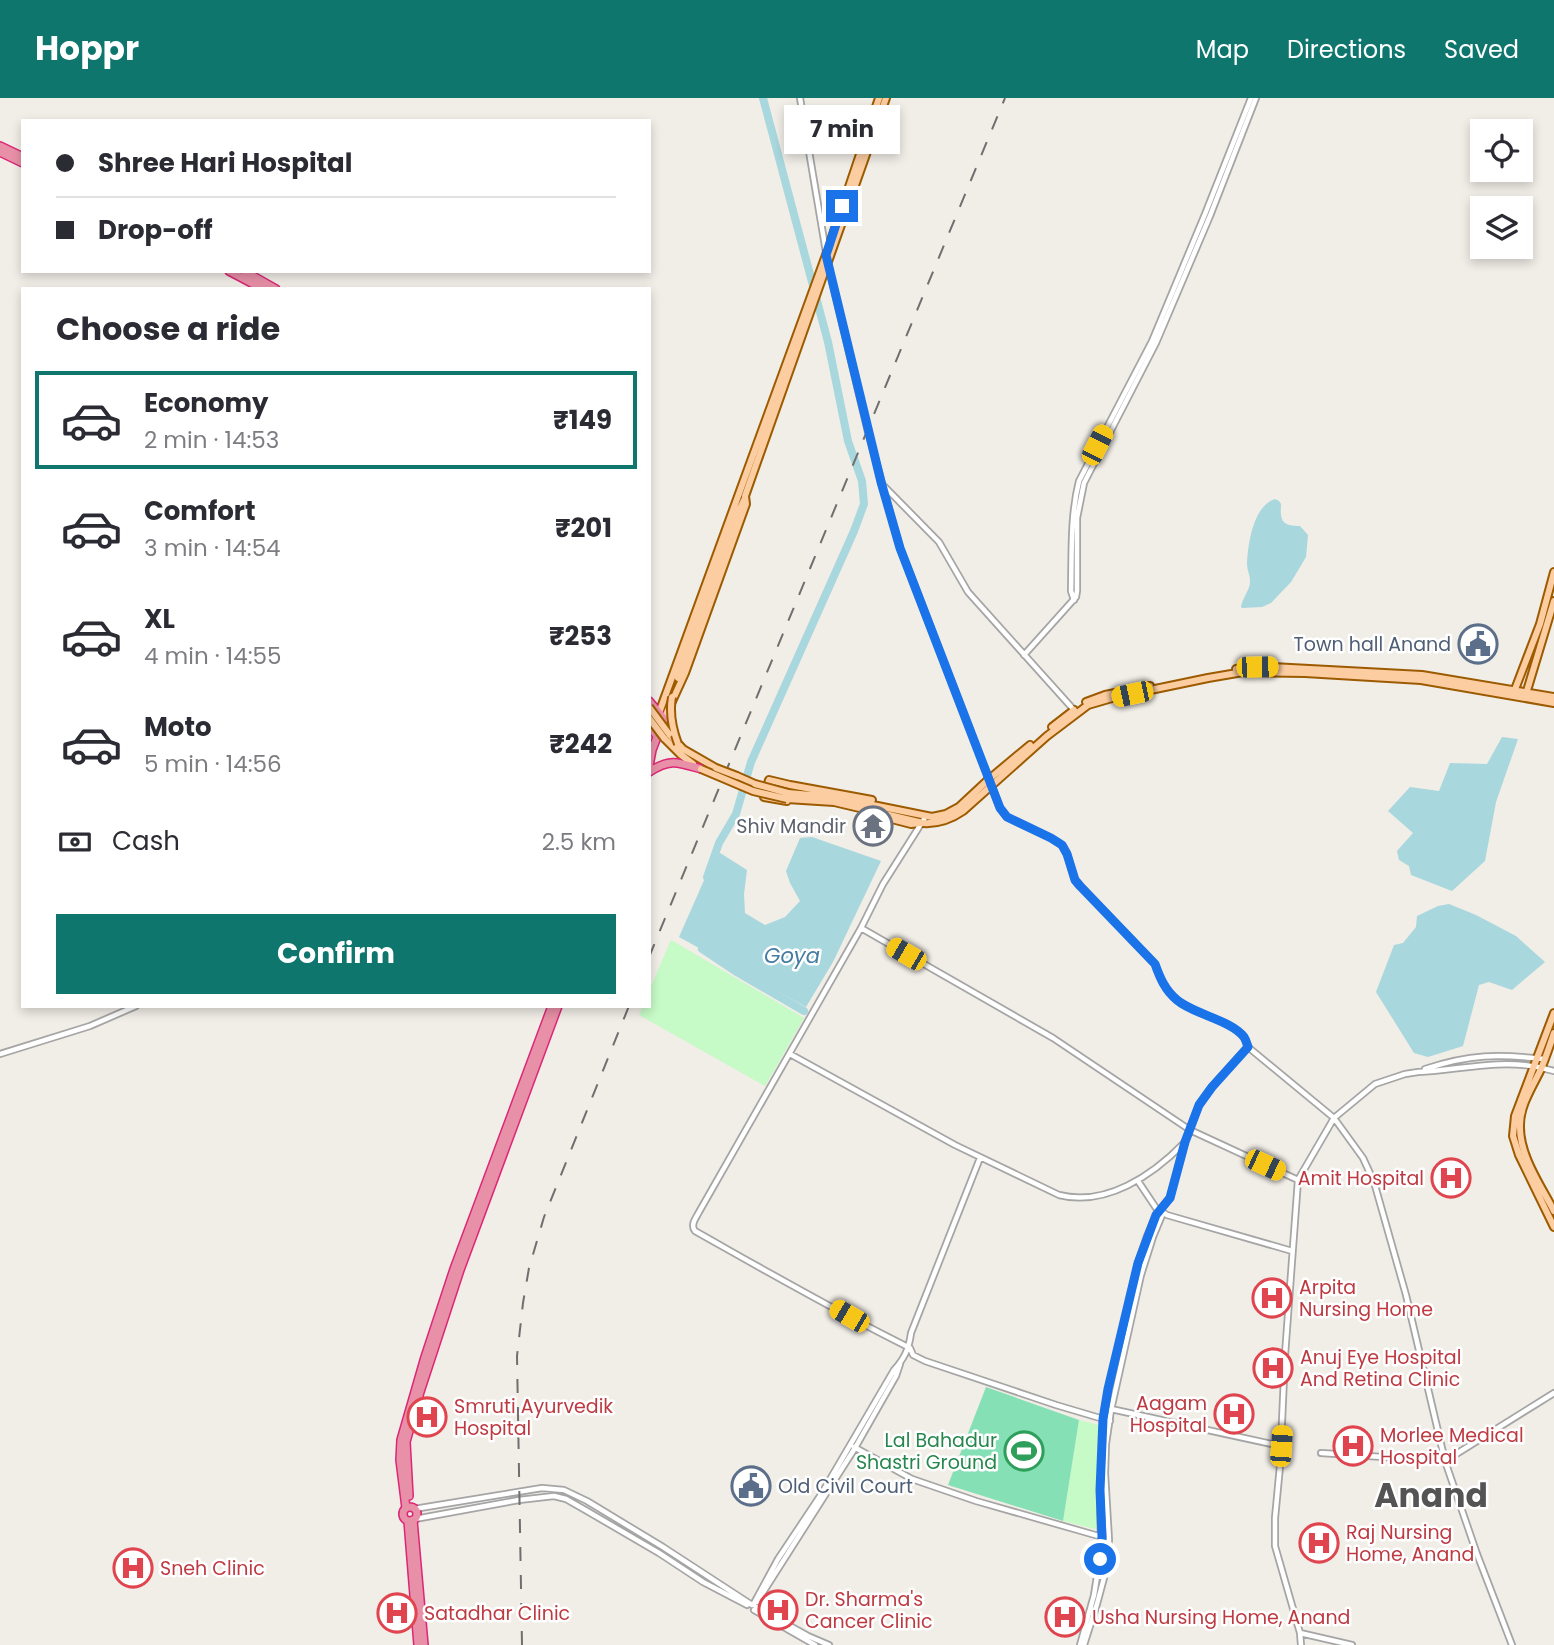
<!DOCTYPE html>
<meta charset="utf-8">
<style>
:root{--surface:#fff;--page:#f7f7f7;--text:#2b2b33;--muted:#7c7c81;--line:#e1e1e2;--accent:#0f766e}
body{margin:0;font-family:Poppins,sans-serif;background:var(--page);color:var(--text);height:100vh;display:flex;flex-direction:column;font-size:26px;white-space:nowrap}
*{box-sizing:border-box;margin:0}
p{font-size:23px;color:var(--muted)}
.icon{flex:none;width:38px;height:38px;fill:none;stroke:currentColor;stroke-width:2;stroke-linecap:round;stroke-linejoin:round}
.map{position:relative;flex:1;overflow:hidden}
.panel{position:absolute;left:21px;top:189px;width:630px;height:721px;display:flex;flex-direction:column;background:var(--surface);border-radius:0px;box-shadow:0 4px 10px #0003}
.panel>*{flex:none}
.hud{position:absolute;left:21px;top:21px;width:630px;height:154px;border-radius:0px;box-shadow:0 4px 10px #0003;display:grid;align-content:center;height:154px;padding:0 35px;background:var(--surface)}
.fabs{position:absolute;left:1470px;top:21px;display:grid;gap:14px}
.fabs a{display:grid;place-items:center;width:63px;height:63px;border-radius:0px;background:var(--surface);box-shadow:0 4px 10px #0003;font-size:35px}
.end{position:absolute;width:32px;height:32px;margin:-16px;border:9px solid #1a73e8;background:#fff;box-shadow:0 0 0 4px #fff}
.from{border-radius:50%}
.bubble{position:absolute;height:49px;border-radius:0px;background:var(--surface);box-shadow:0 4px 10px #0003;font-size:23px;font-weight:700;line-height:49px;text-align:center}
.car{position:absolute;width:21px;height:42px;margin:-21px -10px;border-radius:9px;box-shadow:0 0 5px 2px #0007;background:linear-gradient(#f5c518 24%,#345 0 40%,#f5c518 0 76%,#345 0 86%,#f5c518 0)}
.hud b{display:flex;align-items:center;gap:24px;height:66px;font-size:26px}
.hud b+b{border-top:2px solid var(--line)}
.hud i{width:18px;height:18px;background:var(--text)}
ul{padding:0;list-style:none}
li{display:flex;align-items:center;gap:21px;height:98px;margin:0 14px 10px;padding:0 21px;border:4px solid transparent;border-radius:0px}
li div{flex:1}
li b{display:block;font-size:26px}
li em{font-style:normal;font-weight:700}
li.on{border-color:var(--accent)}
li>.icon{width:63px;height:63px;stroke-width:1.5}
h2{padding:0 35px;font-size:32px;line-height:84px}
.pay{display:flex;align-items:center;gap:18px;height:77px;padding:0 35px;font-size:26px}
.pay p{margin-inline-start:auto}
.button{display:flex;gap:14px;margin-top:auto;padding:14px 35px}
.button a{flex:1;height:80px;border-radius:0px;background:var(--accent);color:#fff;font-size:28px;font-weight:700;line-height:80px;text-align:center}
header{display:flex;align-items:center;gap:42px;box-sizing:border-box;height:98px;padding:0 35px;background:var(--accent);color:#fff}
header strong{font-size:33px}
nav{display:flex;gap:38px;margin-inline-start:auto;font-size:24px}
.map>svg:first-child{display:block}
.park{fill:#c6fac6}
.pitch{fill:#86e0b5}
.water{fill:#a8d7de}
.lines{fill:none;stroke-linecap:round;stroke-linejoin:round}
.river{stroke:#a8d7de;stroke-width:8}
.minor-casing{stroke:#a5a5a5;stroke-width:8}
.major-casing{stroke:#9d5b00;stroke-width:10}
.highway-casing{stroke:#dc2776;stroke-width:10}
.minor{stroke:#fff;stroke-width:4.5}
.major{stroke:#fccda1;stroke-width:6}
.highway{stroke:#e890a8;stroke-width:7}
.rail{stroke:#6f6f6f;stroke-width:2;stroke-dasharray:14 14;stroke-linecap:butt}
.major-bridge-casing{stroke:#9d5b00;stroke-width:10;stroke-linecap:butt}
.major-bridge{stroke:#fccda1;stroke-width:6}
.route{stroke:#1a73e8;stroke-width:9}
.labels{text-anchor:middle;stroke-width:5;stroke-linejoin:round;paint-order:stroke}
.service-label{font-size:19px;fill:#4e5e75;stroke:#fff;text-anchor:end}
.worship-label{font-size:19px;fill:#5b616d;stroke:#fff;text-anchor:end}
.health-label{font-size:19px;fill:#be3a42;stroke:#fff;text-anchor:start}
.leisure-label{font-size:19px;fill:#27864d;stroke:#fff;text-anchor:end}
.water-label{font-size:21px;font-style:italic;fill:#467ca2;stroke:#fff}
.town-label{font-size:33px;font-weight:bold;fill:#545454;stroke:#fff}
</style>
<header>
<strong>Hoppr</strong>
<nav><a>Map</a><a>Directions</a><a>Saved</a></nav>
</header>
<div class="map">
<svg width="1554" height="1547" viewBox="0 0 1554 1547">
<rect width="100%" height="100%" fill="#f1ede7"/>
<path class="park" d="M 671,842 L 804,920 L 765,988 L 639,917 L 643,908 L 649,908 L 649,893 Z
M 1079,1322 L 1103,1328 L 1103,1433 L 1063,1423 Z"/>
<path class="pitch" d="M 986,1289 L 1079,1322 L 1063,1423 L 948,1387 Z"/>
<path class="water" d="M 1275,401 L 1279,403 L 1281,406 C 1280,423 1282,428 1300,428 L 1308,437 L 1306,459 L 1291,484 L 1271,505 L 1262,509 L 1242,510 L 1241,509 C 1242,500 1251,491 1250,482 C 1250,477 1247,472 1247,466 C 1248,446 1253,408 1275,401 Z
M 1502,639 L 1518,641 L 1496,704 L 1485,763 L 1452,793 L 1411,777 L 1409,768 L 1399,762 L 1397,753 L 1413,735 L 1388,713 L 1410,689 L 1439,693 L 1450,665 L 1487,666 Z
M 812,739 L 881,763 L 833,864 L 806,909 L 679,839 L 717,753 L 747,772 L 744,796 L 745,815 L 765,827 L 785,819 L 800,803 L 790,785 L 786,773 L 800,740 Z
M 1449,806 L 1476,817 L 1516,838 L 1545,864 L 1512,892 L 1489,884 L 1479,887 L 1463,948 L 1428,959 L 1414,955 L 1376,894 L 1394,847 L 1403,845 L 1416,829 L 1417,818 L 1438,808 Z"/>
<g class="lines">
<path class="river" d="M 707,779 L 719,745 L 736,716 L 751,664 L 854,433 L 864,406 L 862,383 L 848,343 L 828,244 L 763,0
M 702,851 L 735,873 L 804,913"/>
<g class="minor-casing">
<path id="minor" d="M 800,0 L 826,154
M 828,166 L 868,334 L 900,450 L 1000,710 L 1007,719 L 1051,740 L 1062,747 L 1067,756 L 1075,782 L 1155,866 C 1160,880 1165,892 1177,902 C 1194,917 1230,921 1244,939 C 1246,942 1247,946 1248,949 L 1334,1020 L 1363,1060 L 1374,1084 L 1406,1197 L 1445,1363 L 1477,1456 L 1512,1547
M 881,385 L 939,444 L 968,494 L 1074,612
M 1074,502 L 1071,493 C 1072,456 1070,419 1079,383 L 1152,243 L 1205,116 L 1251,0
M 1024,557 L 1076,499 L 1077,493 L 1077,420 L 1084,385 L 1156,245 L 1210,118 L 1256,0
M 926,718 L 883,786 L 861,830 L 699,1114 C 696,1120 690,1127 695,1133 C 766,1173 837,1214 910,1250 L 913,1257 L 925,1263 L 1056,1307 L 1110,1323
M 861,830 L 1053,940 L 1190,1032 L 1298,1082
M 0,956 L 90,928 L 136,908
M 790,956 L 955,1047 L 1059,1097 C 1106,1109 1153,1077 1184,1045
M 1425,971 C 1470,956 1498,956 1544,961
M 1138,1083 L 1156,1110 L 1167,1117 L 1292,1153
M 1111,1311 L 1281,1348
M 854,1349 L 912,1381 L 976,1403 L 1102,1439
M 1321,1355 L 1445,1363 L 1554,1295
M 414,1411 L 542,1390 L 564,1392 L 587,1403 L 663,1449 L 752,1507
M 415,1421 L 519,1402 L 554,1398 L 566,1401 L 587,1413 L 659,1455 L 703,1484 L 747,1507
M 757,1504 L 855,1350 L 896,1278 L 900,1266
M 753,1507 L 778,1461 L 822,1395 L 894,1272 C 904,1261 909,1251 911,1235 L 980,1060
M 756,1509 L 808,1538 L 829,1547
M 754,1512 L 815,1547
M 1300,1535 L 1352,1547
M 1080,1547 L 1094,1497 L 1101,1453 L 1100,1392 L 1105,1310 L 1138,1165 L 1147,1138 L 1156,1117 L 1170,1099 L 1185,1044 L 1199,1007 L 1212,989 L 1248,949
M 1084,1547 L 1097,1506 L 1104,1480 L 1109,1442 L 1105,1375 L 1106,1346 L 1111,1312 L 1141,1177 L 1153,1139 L 1163,1115
M 1301,1547 L 1300,1535 L 1275,1448 L 1275,1420 L 1280,1368 L 1285,1257 L 1298,1082 L 1334,1020 L 1375,986 L 1405,976 L 1418,974 C 1465,972 1507,958 1554,973"/>
</g>
<g class="major-casing">
<path id="major" d="M 1236,571 L 1272,569 L 1422,577 L 1554,599
M 678,580 L 733,425 L 745,400
M 1514,594 L 1540,526 L 1554,474
M 1526,596 L 1554,503
M 1086,604 L 1105,597 L 1150,588
M 659,615 L 826,157 L 879,0
M 664,621 L 685,575 L 746,406 L 745,398 L 886,0
M 1052,629 L 1074,612
M 669,636 L 683,651 L 716,670
M 664,640 L 680,656 L 693,666
M 737,678 L 755,686
M 788,695 L 833,699 L 932,719 L 946,716 L 959,709 L 988,682 L 1030,647
M 787,701 L 834,704 L 923,725 C 938,726 950,722 963,713 L 1047,638 L 1088,607 L 1112,600 L 1208,580 L 1243,574 L 1305,575 L 1421,582 L 1554,605
M 787,703 L 764,699 L 769,682 L 790,687 L 872,702
M 884,719 L 911,726 L 921,725
M 1554,915 L 1515,1018 L 1513,1038 L 1519,1057 L 1554,1129
M 1554,935 C 1550,947 1546,959 1541,971 C 1533,988 1520,1007 1520,1027 C 1519,1057 1541,1088 1554,1113"/>
</g>
<g class="highway-casing">
<path id="highway" d="M 0,48 L 23,59
M 0,54 L 23,65
M 229,173 L 263,191
M 244,173 L 276,191
M 649,603 L 664,621 L 652,652 L 649,668
M 649,628 L 657,638
M 649,674 C 670,660 678,664 701,671
M 409,1398 L 406,1344 L 420,1294 L 460,1172 L 558,908
M403 1416a7 7 0 1 1 14 0a7 7 0 1 1-14 0Z
M 406,1410 L 400,1362 L 401,1342 L 425,1259 L 454,1171 L 552,908
M 413,1422 L 424,1547
M 408,1423 L 418,1547"/>
</g>
<use href="#minor" class="minor"/>
<use href="#major" class="major"/>
<use href="#highway" class="highway"/>
<path class="rail" d="M 649,859 L 1005,0
M 522,1547 L 517,1258 L 523,1205 L 529,1170 L 544,1119 L 629,908"/>
<g class="major-bridge-casing">
<path id="major-bridge" d="M 672,599 C 669,616 672,630 678,646
M 649,609 L 669,636
M 649,620 L 664,640
M 716,670 L 737,678
M 701,671 L 753,693 L 787,701
M 755,686 L 788,695"/>
</g>
<use href="#major-bridge" class="major-bridge"/>
</g>
<g class="lines">
<path class="route" d="M 842,108 L 826,157 L 881,384 L 900,450 L 1000,710 L 1007,719 L 1051,740 L 1062,747 L 1067,756 L 1075,782 L 1080,788 L 1155,866 C 1160,880 1165,892 1177,902 C 1193,916 1231,922 1244,939 C 1246,942 1247,946 1248,949 L 1212,989 L 1199,1007 L 1185,1044 L 1170,1100 L 1156,1117 L 1138,1165 L 1108,1291 L 1103,1321 L 1100,1392 L 1102,1439 L 1100,1461"/>
</g>
<defs>
<g id="civic-ring" transform="scale(2.0125)"><circle r="9.5" fill="#fff" stroke="#5c6f8a" stroke-width="1.5"/><path d="M-.6-6.5H3V-4.5H.6V-3L4-1V1h2V6H-6V1h2V-1L-.6-3ZM-1.2 2.5V6h2.4V2.5Z" fill="#5c6f8a"/></g>
<g id="temple-ring" transform="scale(2.0125)"><circle r="9.5" fill="#fff" stroke="#6b7280" stroke-width="1.5"/><path d="M0-6L5-2H3V0L6.5 2.5H4V6H1.5V3h-3V6H-4V2.5H-6.5L-3 0V-2H-5Z" fill="#6b7280"/></g>
<g id="hospital-ring" transform="scale(2.0125)"><circle r="9.5" fill="#fff" stroke="#e0444e" stroke-width="1.5"/><path d="M-5-5h3v3.5h4V-5h3V5h-3V1.5h-4V5h-3Z" fill="#e0444e"/></g>
<g id="stadium-ring" transform="scale(2.0125)"><circle r="9.5" fill="#fff" stroke="#2e9e5b" stroke-width="1.5"/><path d="M0-5a6.5 5 0 1 0 0 10a6.5 5 0 1 0 0-10ZM-3.5-1.8h7v3.6h-7Z" fill="#2e9e5b"/></g>
</defs>
<g fill-rule="evenodd">
<use href="#civic-ring" x="1478" y="546"/>
<use href="#temple-ring" x="873" y="728"/>
<use href="#hospital-ring" x="1451" y="1080"/>
<use href="#hospital-ring" x="1272" y="1200"/>
<use href="#hospital-ring" x="1273" y="1270"/>
<use href="#hospital-ring" x="1234" y="1316"/>
<use href="#hospital-ring" x="427" y="1319"/>
<use href="#hospital-ring" x="1353" y="1348"/>
<use href="#stadium-ring" x="1024" y="1353"/>
<use href="#civic-ring" x="751" y="1388"/>
<use href="#hospital-ring" x="1319" y="1445"/>
<use href="#hospital-ring" x="133" y="1470"/>
<use href="#hospital-ring" x="778" y="1512"/>
<use href="#hospital-ring" x="397" y="1515"/>
<use href="#hospital-ring" x="1065" y="1519"/>
</g>
<g class="labels">
<g class="service-label">
<text x="1451" y="553">Town hall Anand</text>
<text x="778" y="1395" text-anchor="start">Old Civil Court</text>
</g>
<g class="worship-label">
<text x="846" y="735">Shiv Mandir</text>
</g>
<g class="health-label">
<text x="1424" y="1087" text-anchor="end">Amit Hospital</text>
<text x="1299" y="1196">Arpita<tspan x="1299" dy="22">Nursing Home</tspan></text>
<text x="1300" y="1266">Anuj Eye Hospital<tspan x="1300" dy="22">And Retina Clinic</tspan></text>
<text x="1207" y="1312" text-anchor="end">Aagam<tspan x="1207" dy="22">Hospital</tspan></text>
<text x="454" y="1315">Smruti Ayurvedik<tspan x="454" dy="22">Hospital</tspan></text>
<text x="1380" y="1344">Morlee Medical<tspan x="1380" dy="22">Hospital</tspan></text>
<text x="1346" y="1441">Raj Nursing<tspan x="1346" dy="22">Home, Anand</tspan></text>
<text x="160" y="1477">Sneh Clinic</text>
<text x="805" y="1508">Dr. Sharma's<tspan x="805" dy="22">Cancer Clinic</tspan></text>
<text x="424" y="1522">Satadhar Clinic</text>
<text x="1092" y="1526">Usha Nursing Home, Anand</text>
</g>
<g class="leisure-label">
<text x="997" y="1349">Lal Bahadur<tspan x="997" dy="22">Shastri Ground</tspan></text>
</g>
<g class="water-label">
<text x="792" y="865">Goya</text>
</g>
<g class="town-label">
<text x="1431" y="1409">Anand</text>
</g>
</g>
</svg>
<div class="fabs">
<a><svg class="icon" aria-label="locate" viewBox="0 0 24 24"><circle cx="12" cy="12" r="6"/><path d="M12 2v4M12 18v4M2 12h4M18 12h4"/></svg></a>
<a><svg class="icon" aria-label="layers" viewBox="0 0 24 24"><path d="M12 4l9 5-9 5-9-5zM3 14l9 5 9-5"/></svg></a>
</div>
<i class="end from" style="left:1100px;top:1461px"></i>
<i class="end" style="left:842px;top:108px"></i>
<div class="bubble" style="left:784px;top:7px;width:116px">7 min</div>
<i class="car" style="left:1097px;top:347px;rotate:27deg"></i>
<i class="car" style="left:1257px;top:569px;rotate:89deg"></i>
<i class="car" style="left:1132px;top:596px;rotate:258deg"></i>
<i class="car" style="left:906px;top:856px;rotate:300deg"></i>
<i class="car" style="left:1265px;top:1067px;rotate:115deg"></i>
<i class="car" style="left:849px;top:1218px;rotate:300deg"></i>
<i class="car" style="left:1281px;top:1348px;rotate:4deg"></i>
<div class="hud">
<b><i class="from"></i>Shree Hari Hospital</b>
<b><i></i>Drop-off</b>
</div>
<section class="panel">
<h2>Choose a ride</h2>
<ul>
<li class="on"><svg class="icon" aria-label="car" viewBox="0 0 24 24"><path d="M5 17H2v-5l4-1 3-4h7l3 4 3 1v5h-3M9 17h6M6 11h13"/><circle cx="7" cy="17" r="2"/><circle cx="17" cy="17" r="2"/></svg><div><b>Economy</b><p>2 min · 14:53</p></div><em>₹149</em></li>
<li><svg class="icon" aria-label="car" viewBox="0 0 24 24"><path d="M5 17H2v-5l4-1 3-4h7l3 4 3 1v5h-3M9 17h6M6 11h13"/><circle cx="7" cy="17" r="2"/><circle cx="17" cy="17" r="2"/></svg><div><b>Comfort</b><p>3 min · 14:54</p></div><em>₹201</em></li>
<li><svg class="icon" aria-label="car" viewBox="0 0 24 24"><path d="M5 17H2v-5l4-1 3-4h7l3 4 3 1v5h-3M9 17h6M6 11h13"/><circle cx="7" cy="17" r="2"/><circle cx="17" cy="17" r="2"/></svg><div><b>XL</b><p>4 min · 14:55</p></div><em>₹253</em></li>
<li><svg class="icon" aria-label="car" viewBox="0 0 24 24"><path d="M5 17H2v-5l4-1 3-4h7l3 4 3 1v5h-3M9 17h6M6 11h13"/><circle cx="7" cy="17" r="2"/><circle cx="17" cy="17" r="2"/></svg><div><b>Moto</b><p>5 min · 14:56</p></div><em>₹242</em></li>
</ul>
<div class="pay"><svg class="icon" aria-label="cash" viewBox="0 0 24 24"><path d="M3 7h18v10H3z"/><circle cx="12" cy="12" r="2"/></svg>Cash<p>2.5 km</p></div>
<div class="button"><a>Confirm</a></div>
</section>
</div>
